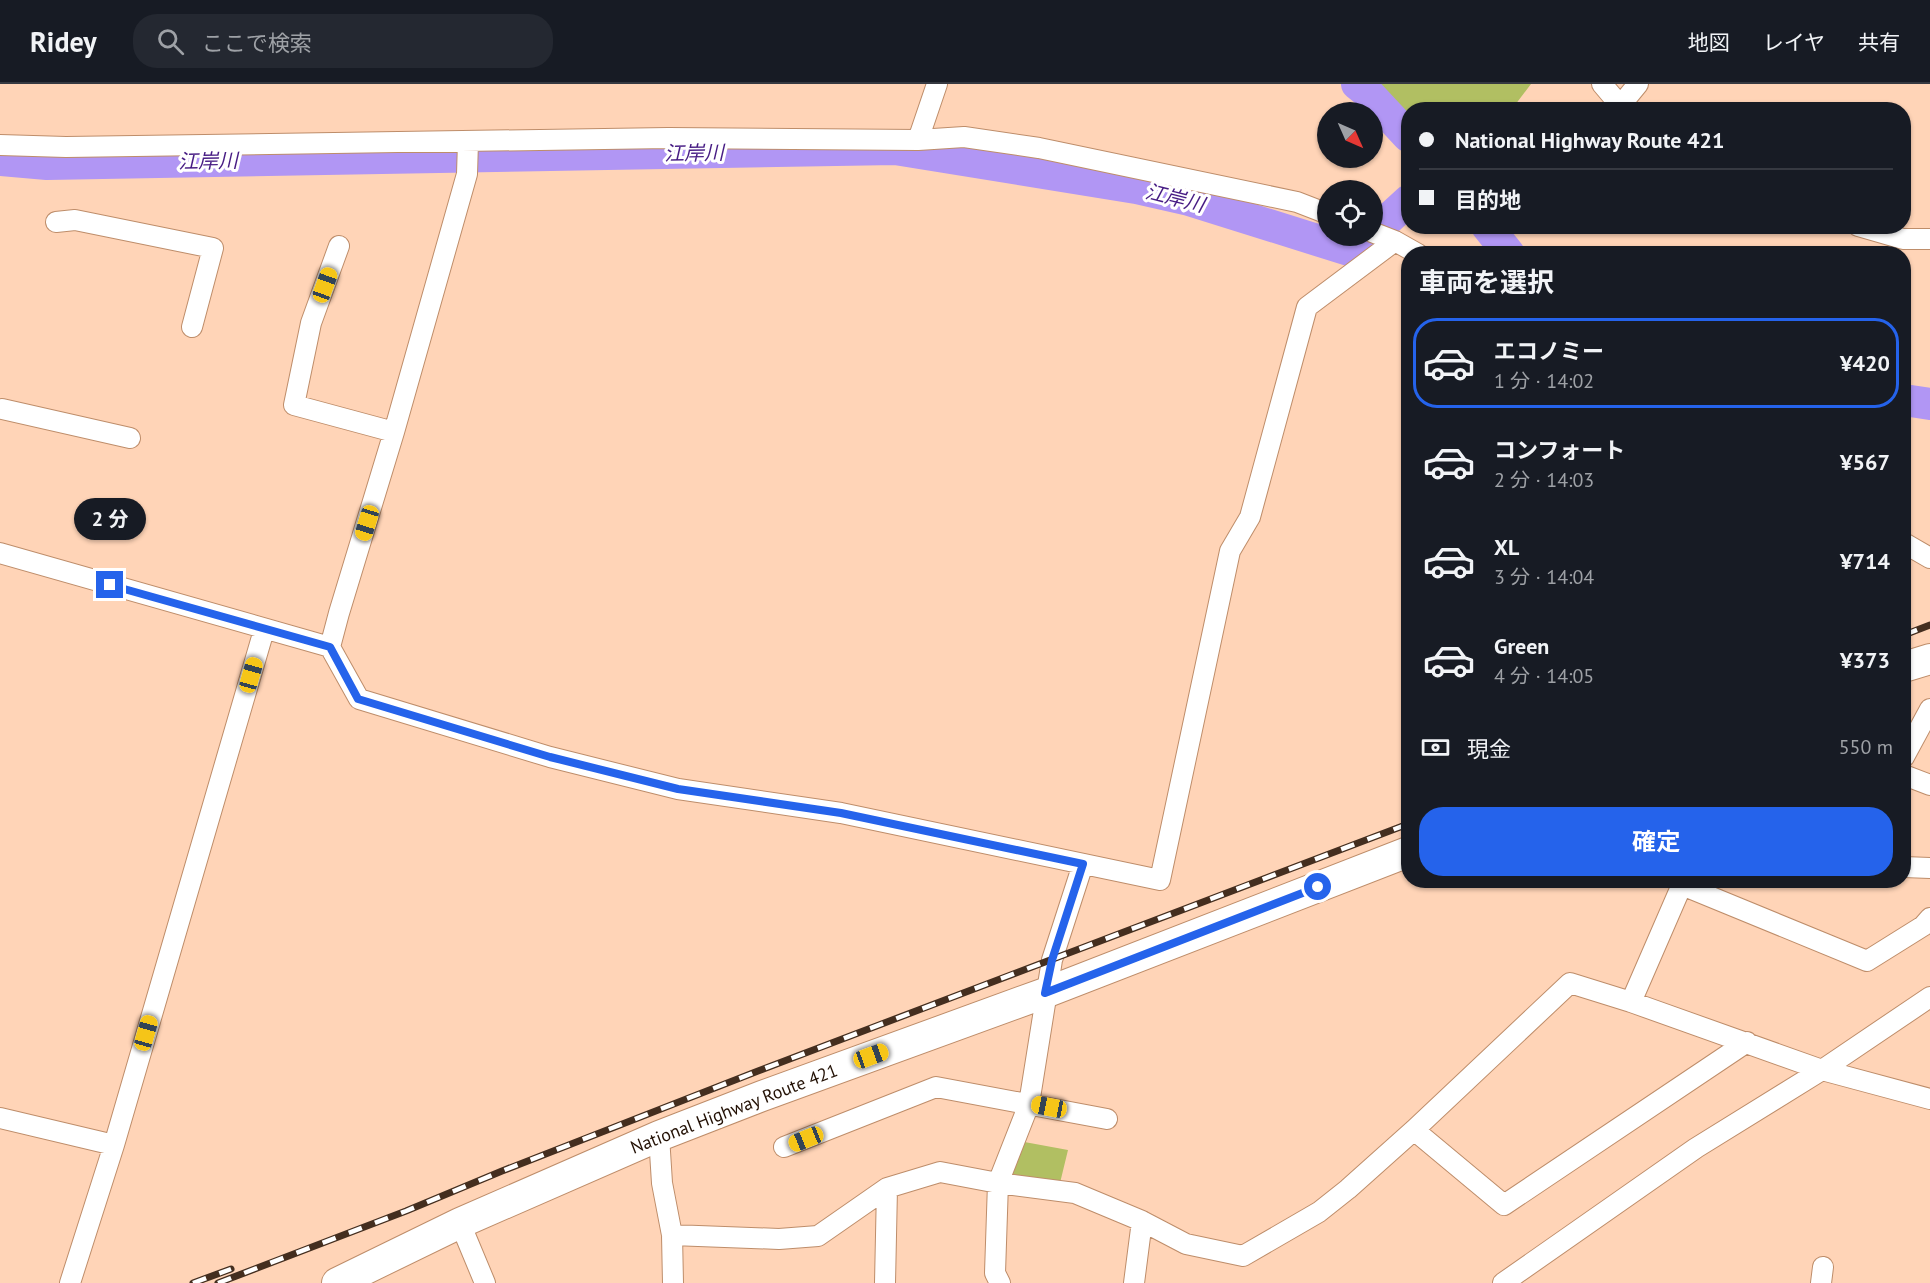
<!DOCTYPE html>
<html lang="ja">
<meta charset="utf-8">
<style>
:root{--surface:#171b24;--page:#242831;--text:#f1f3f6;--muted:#9ea1a6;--line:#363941;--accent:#2563eb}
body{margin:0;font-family:"PT Sans","Noto Sans JP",sans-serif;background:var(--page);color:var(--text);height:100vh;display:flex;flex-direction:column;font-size:22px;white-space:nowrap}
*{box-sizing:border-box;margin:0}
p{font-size:20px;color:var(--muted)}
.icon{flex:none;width:33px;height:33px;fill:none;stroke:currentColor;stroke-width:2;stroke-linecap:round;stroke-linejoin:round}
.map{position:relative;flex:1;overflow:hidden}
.details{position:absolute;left:1401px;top:162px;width:510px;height:642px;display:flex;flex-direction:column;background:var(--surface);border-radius:24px;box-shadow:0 2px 4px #0004}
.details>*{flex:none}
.banner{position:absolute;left:1401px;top:18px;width:510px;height:132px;border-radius:24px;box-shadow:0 2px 4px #0004;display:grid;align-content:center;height:132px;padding:0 18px;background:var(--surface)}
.needle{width:39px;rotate:135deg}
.tools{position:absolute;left:1317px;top:18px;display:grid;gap:12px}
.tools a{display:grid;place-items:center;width:66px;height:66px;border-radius:50%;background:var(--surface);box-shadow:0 2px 4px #0004;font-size:30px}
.end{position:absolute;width:27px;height:27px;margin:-14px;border:8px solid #2563eb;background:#fff;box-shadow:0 0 0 3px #fff}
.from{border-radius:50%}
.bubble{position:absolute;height:42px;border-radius:21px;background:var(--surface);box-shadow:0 2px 4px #0004;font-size:20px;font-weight:700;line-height:42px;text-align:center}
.car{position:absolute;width:18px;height:36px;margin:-18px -9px;border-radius:8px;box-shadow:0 0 4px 2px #0007;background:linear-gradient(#f5c518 24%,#345 0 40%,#f5c518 0 76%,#345 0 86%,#f5c518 0)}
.banner b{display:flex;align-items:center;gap:21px;height:57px;font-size:22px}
.banner b+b{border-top:2px solid var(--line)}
.banner i{width:15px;height:15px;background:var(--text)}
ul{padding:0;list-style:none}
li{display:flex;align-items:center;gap:18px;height:90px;margin:0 12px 9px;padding:0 6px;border:3px solid transparent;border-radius:24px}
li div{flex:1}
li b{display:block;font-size:22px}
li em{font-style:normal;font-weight:700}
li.selected{border-color:var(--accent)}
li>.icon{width:54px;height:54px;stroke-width:1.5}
h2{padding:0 18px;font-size:27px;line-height:72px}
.pay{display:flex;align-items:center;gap:15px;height:66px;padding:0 18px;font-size:22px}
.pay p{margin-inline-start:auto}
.cta{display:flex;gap:12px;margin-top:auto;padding:12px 18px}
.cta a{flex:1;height:69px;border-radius:24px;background:var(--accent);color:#fff;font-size:24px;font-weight:700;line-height:69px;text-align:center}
header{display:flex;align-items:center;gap:36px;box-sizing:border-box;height:84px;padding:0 30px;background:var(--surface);border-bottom:2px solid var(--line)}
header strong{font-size:28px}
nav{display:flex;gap:33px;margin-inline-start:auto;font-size:21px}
.search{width:420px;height:54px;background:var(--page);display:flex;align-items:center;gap:15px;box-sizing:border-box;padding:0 21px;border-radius:24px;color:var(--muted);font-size:22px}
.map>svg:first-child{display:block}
.green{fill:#b1bf62}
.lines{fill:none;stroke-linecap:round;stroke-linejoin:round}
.river{stroke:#b196f4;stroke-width:32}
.minor-casing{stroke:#be8d6a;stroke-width:22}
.highway-casing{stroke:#be8d6a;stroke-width:32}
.minor{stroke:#fff;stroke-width:20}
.highway{stroke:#fff;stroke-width:30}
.rail-casing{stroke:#442e1f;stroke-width:7}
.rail{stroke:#fff;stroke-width:4.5;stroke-dasharray:14;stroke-linecap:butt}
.route{stroke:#2563eb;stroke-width:8}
.labels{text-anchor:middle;stroke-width:6;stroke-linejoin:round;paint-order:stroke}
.street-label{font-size:18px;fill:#221004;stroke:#fff}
.water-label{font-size:20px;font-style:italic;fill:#471c84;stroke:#fff}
</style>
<header>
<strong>Ridey</strong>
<div class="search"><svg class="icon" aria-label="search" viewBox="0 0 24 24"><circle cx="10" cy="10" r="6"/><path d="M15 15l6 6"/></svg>ここで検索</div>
<nav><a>地図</a><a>レイヤ</a><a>共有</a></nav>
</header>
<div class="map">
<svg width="1930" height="1199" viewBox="0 0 1930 1199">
<rect width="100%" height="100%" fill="#ffd4b7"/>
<path class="green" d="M 1367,0 L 1531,0 L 1512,25 L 1408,26 L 1408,43 Z
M 1019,1057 L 1068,1066 L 1060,1099 L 1015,1094 L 1009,1082 Z"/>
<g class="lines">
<path class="river" d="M 1357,0 L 1367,8 L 1408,52
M 0,76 L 47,80 L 895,65 L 1136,104 L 1189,116 L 1352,167 L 1370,152
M 1487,142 L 1509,170
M 1372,150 L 1408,117
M 1904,316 L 1930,320"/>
<g class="minor-casing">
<path id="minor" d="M 1602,0 L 1624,26
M 1620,22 L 1638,0
M 918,56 L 937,0
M 468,58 L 467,90 L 394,348 L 339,529 L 330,563 L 359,615 L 550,673 L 678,705 L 841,729 L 1160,796 L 1230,467 L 1250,433 L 1307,223 L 1395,157
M 0,61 L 66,63 L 668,54 L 918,56 L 964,53 L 1039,64 L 1297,118 L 1328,130
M 56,138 L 75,136 L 213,164 L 192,243
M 1858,142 L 1903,155 L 1930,155
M 1372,148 L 1395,157 L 1418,170
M 339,162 L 311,239 L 294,321 L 394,348
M 2,325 L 130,354
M 1904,459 L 1930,474
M 0,469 L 330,563
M 1904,673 L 1930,625
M 1904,691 L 1930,701
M 1904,783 L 1930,784
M 1682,801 L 1867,877 L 1923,842 L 1930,834
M 1631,918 L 1684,796
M 0,1034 L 114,1061
M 1414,1046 L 1504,1121 L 1747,958
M 659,1052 L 662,1099 L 672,1151 L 673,1199
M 784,1063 L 936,1003 L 1107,1035
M 460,1139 L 485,1199
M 672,1151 L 779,1155 L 818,1152 L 887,1104 L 940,1088 L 998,1099 L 1075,1109 L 1142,1137 L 1186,1160 L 1243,1172 L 1319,1128 L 1348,1105 L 1414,1046 L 1570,899 L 1631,918 L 1822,986 L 1930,1015
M 70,1199 L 114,1061 L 264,546
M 885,1199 L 887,1104
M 1000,1199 L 995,1189 L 998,1099 L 1029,1020 L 1052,876 L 1083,780
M 1134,1199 L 1142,1137
M 1503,1199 L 1696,1064 L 1822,986 L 1930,913
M 1821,1199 L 1823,1183"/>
</g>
<g class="highway-casing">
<path id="highway" d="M 1904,583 L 1930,575
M 337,1199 L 460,1139 L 659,1052 L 762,1012 L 1045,909 L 1408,768"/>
</g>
<use href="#minor" class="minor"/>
<use href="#highway" class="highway"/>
<g class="rail-casing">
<path id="rail" d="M 1904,551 L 1930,541
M 193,1199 L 231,1185
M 218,1199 L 406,1127 L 502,1087 L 758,987 L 1408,740"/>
</g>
<use href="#rail" class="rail"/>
</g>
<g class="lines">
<path class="route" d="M 110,501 L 330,563 L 358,615 L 550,673 L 678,705 L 841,729 L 1083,780 L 1052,876 L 1045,909 L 1318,803"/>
</g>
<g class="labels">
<g class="street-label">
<text transform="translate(734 1025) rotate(-21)" y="6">National Highway Route 421</text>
</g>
<g class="water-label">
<text transform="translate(694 69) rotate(-1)" y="7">江岸川</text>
<text transform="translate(208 77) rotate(-1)" y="7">江岸川</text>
<text transform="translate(1175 114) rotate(14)" y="7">江岸川</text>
</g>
</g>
</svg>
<div class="tools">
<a><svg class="needle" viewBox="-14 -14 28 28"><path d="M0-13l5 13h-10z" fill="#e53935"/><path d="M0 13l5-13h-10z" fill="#9ea1a6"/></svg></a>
<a><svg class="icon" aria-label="locate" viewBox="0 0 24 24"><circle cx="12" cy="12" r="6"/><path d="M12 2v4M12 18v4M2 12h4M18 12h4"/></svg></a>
</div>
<i class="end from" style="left:1318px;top:803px"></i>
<i class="end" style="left:110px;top:501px"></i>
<div class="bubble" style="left:74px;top:414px;width:72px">2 分</div>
<i class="car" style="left:325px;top:201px;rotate:20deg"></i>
<i class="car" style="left:367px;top:439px;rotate:197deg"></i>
<i class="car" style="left:251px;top:591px;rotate:16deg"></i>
<i class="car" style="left:146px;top:949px;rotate:16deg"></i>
<i class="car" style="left:871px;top:972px;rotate:70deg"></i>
<i class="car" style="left:1049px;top:1023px;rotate:281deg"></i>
<i class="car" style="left:806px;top:1055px;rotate:248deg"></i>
<div class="banner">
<b><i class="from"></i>National Highway Route 421</b>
<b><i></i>目的地</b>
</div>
<section class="details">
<h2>車両を選択</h2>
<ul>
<li class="selected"><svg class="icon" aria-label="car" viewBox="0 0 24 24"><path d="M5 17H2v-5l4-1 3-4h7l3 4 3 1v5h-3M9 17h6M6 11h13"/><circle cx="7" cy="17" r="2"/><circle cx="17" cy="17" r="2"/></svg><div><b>エコノミー</b><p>1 分 · 14:02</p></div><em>¥420</em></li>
<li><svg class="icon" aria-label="car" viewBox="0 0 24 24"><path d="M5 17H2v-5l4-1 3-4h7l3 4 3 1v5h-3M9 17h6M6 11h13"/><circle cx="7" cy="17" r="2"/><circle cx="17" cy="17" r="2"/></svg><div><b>コンフォート</b><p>2 分 · 14:03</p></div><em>¥567</em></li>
<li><svg class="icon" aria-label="car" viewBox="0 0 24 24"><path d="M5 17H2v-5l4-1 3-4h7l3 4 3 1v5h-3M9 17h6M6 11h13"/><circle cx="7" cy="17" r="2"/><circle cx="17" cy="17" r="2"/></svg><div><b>XL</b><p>3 分 · 14:04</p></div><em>¥714</em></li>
<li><svg class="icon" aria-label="car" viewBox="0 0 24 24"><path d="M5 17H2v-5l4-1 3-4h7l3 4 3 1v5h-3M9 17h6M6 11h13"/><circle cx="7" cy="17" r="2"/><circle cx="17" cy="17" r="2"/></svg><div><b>Green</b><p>4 分 · 14:05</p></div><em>¥373</em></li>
</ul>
<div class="pay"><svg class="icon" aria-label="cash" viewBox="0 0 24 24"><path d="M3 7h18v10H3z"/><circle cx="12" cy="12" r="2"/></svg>現金<p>550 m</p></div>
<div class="cta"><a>確定</a></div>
</section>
</div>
